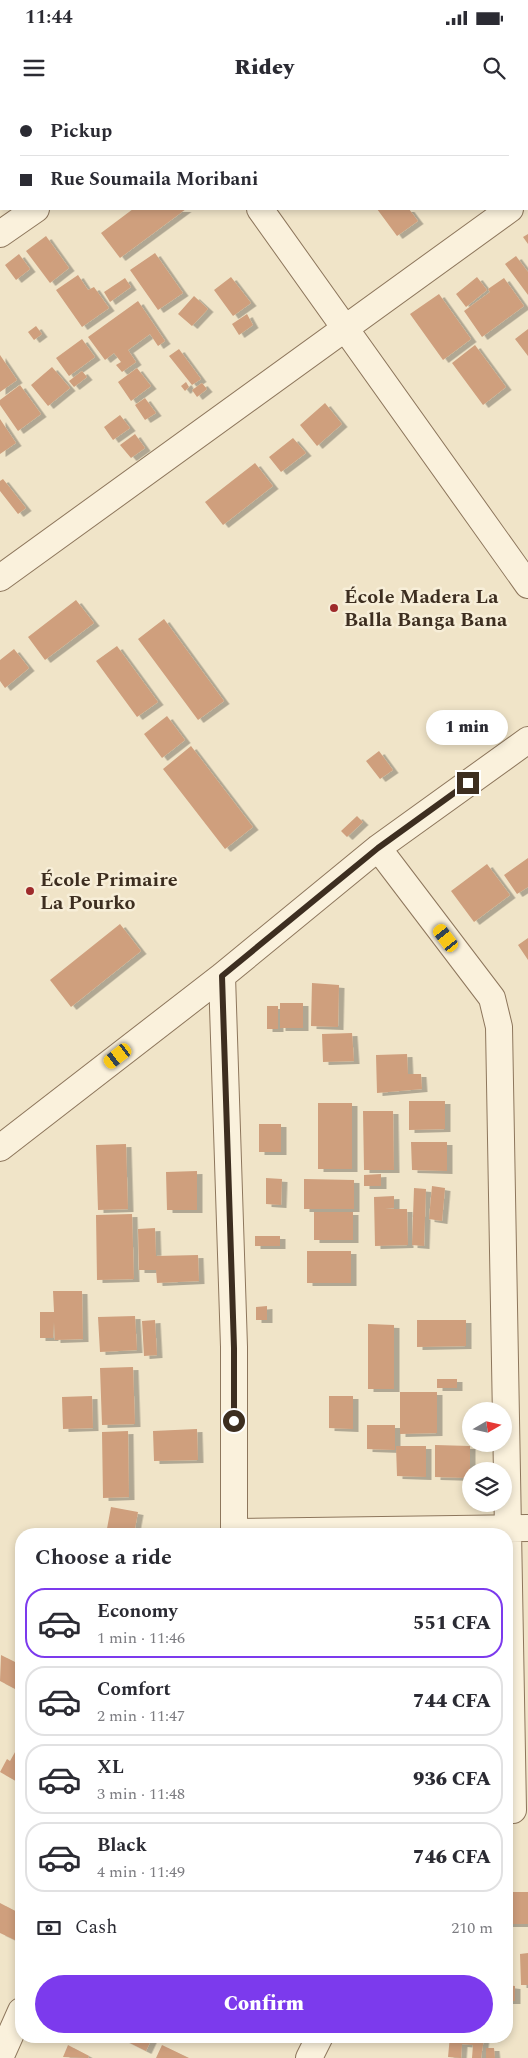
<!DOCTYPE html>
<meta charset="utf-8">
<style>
:root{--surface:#fff;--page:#f2f2f3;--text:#2b2b33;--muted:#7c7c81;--line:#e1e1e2;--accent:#7c3aed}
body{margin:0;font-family:Spectral,serif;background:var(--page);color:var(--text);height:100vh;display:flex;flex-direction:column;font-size:19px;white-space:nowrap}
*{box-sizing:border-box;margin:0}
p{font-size:16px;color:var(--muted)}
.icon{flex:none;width:28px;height:28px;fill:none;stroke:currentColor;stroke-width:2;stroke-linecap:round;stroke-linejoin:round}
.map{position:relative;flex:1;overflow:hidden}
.drawer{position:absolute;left:15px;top:1428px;width:498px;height:515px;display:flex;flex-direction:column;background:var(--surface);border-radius:20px;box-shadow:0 2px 8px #0003}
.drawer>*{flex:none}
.top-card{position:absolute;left:0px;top:0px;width:529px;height:110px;box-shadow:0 2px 8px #0003;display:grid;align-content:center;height:110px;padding:0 20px;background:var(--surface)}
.needle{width:32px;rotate:81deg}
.buttons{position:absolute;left:462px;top:1302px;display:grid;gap:10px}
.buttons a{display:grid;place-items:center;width:50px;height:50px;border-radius:50%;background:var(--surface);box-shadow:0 2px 8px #0003;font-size:25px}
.end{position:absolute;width:22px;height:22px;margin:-11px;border:6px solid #3d2e20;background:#fff;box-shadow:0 0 0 2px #fff}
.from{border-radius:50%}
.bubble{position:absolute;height:35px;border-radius:18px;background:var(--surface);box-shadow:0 2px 8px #0003;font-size:16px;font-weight:800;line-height:35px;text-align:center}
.car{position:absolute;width:15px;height:30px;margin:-15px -8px;border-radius:6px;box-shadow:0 0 4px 1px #0007;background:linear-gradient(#f5c518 24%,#345 0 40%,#f5c518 0 76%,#345 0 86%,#f5c518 0)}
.top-card b{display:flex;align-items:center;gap:18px;height:48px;font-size:19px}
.top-card b+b{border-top:1px solid var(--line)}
.top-card i{width:12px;height:12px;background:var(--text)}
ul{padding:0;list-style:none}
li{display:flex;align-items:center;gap:15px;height:70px;margin:0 10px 8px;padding:0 10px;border:2px solid var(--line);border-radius:20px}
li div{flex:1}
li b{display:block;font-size:19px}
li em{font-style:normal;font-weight:800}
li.active{border-color:var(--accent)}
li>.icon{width:45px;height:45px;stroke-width:1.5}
h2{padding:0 20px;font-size:22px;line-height:60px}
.pay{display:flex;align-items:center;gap:12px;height:55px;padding:0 20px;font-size:19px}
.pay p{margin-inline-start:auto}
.action{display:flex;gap:10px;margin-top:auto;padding:10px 20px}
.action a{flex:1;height:58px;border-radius:30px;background:var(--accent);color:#fff;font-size:20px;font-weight:800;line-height:58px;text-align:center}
.status{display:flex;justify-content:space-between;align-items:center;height:35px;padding:0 25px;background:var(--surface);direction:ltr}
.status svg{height:14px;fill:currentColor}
header{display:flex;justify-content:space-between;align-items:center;height:65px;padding:0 20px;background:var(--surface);font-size:22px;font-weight:800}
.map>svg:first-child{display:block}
.building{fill:#cf9f7d;filter:url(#shadow)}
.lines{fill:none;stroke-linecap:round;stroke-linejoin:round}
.minor-casing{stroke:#8d765c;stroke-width:28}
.minor{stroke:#faf1dc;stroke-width:26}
.route{stroke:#3d2e20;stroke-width:6}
.poi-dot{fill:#9e2a2b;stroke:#f7eed8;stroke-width:2}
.labels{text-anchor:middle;stroke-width:5;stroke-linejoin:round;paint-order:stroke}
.poi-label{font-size:20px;font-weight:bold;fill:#3d2e20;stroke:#f7eed8;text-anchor:start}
</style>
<div class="status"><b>11:44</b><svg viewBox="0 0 49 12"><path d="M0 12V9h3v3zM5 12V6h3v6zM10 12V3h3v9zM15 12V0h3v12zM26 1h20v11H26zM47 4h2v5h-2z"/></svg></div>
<header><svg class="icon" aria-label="menu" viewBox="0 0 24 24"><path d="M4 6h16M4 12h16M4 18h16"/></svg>Ridey<svg class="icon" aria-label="search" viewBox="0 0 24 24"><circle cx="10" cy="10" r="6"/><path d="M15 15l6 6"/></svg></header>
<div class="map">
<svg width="528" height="1958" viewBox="0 0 528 1958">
<defs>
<filter id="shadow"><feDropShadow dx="5.5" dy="3" stdDeviation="0" flood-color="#0004"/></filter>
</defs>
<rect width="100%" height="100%" fill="#f0e4c8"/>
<path class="building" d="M 133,109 L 186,109 L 120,158 L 101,133 Z
M 377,109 L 409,109 L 418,121 L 397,136 Z
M 528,134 L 528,144 L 523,137 Z
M 46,136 L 69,168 L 50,183 L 26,151 Z
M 155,153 L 183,193 L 158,210 L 130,170 Z
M 19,154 L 30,169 L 16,180 L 5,165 Z
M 516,156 L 528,172 L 528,195 L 505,164 Z
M 78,175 L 88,190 L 94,187 L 109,208 L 82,227 L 56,190 Z
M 231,177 L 251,203 L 233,216 L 214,190 Z
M 477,177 L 487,190 L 466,207 L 456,194 Z
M 125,178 L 131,187 L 110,202 L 104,192 Z
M 504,178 L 524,206 L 482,237 L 464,211 L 490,192 L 488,189 Z
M 439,194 L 471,239 L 443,260 L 410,214 Z
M 194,196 L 208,209 L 192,226 L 178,214 Z
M 138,201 L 165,241 L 158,246 L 150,234 L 128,250 L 136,262 L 122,272 L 116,265 L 121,262 L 114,253 L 105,260 L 88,237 Z
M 247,214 L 253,225 L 239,235 L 232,224 Z
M 36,226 L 42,234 L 34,240 L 28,232 Z
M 528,229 L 528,256 L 515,239 Z
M 82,239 L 95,257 L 69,276 L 56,258 Z
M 475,245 L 506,287 L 483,305 L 452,263 Z
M 179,249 L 201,279 L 192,285 L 169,256 Z
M 0,255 L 17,280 L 0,292 Z
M 52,267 L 70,288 L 48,306 L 31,285 Z
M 137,268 L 151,286 L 131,301 L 118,282 Z
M 82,271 L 87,277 L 74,287 L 69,281 Z
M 186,282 L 189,287 L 185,291 L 181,286 Z
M 202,283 L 207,289 L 197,297 L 192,290 Z
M 20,285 L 41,314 L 18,331 L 0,305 L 0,300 Z
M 145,298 L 156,313 L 145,320 L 135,305 Z
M 325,303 L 342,324 L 317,346 L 300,325 Z
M 120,315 L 130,328 L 113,340 L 104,327 Z
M 0,319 L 16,343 L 0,354 Z
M 135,334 L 145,348 L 131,358 L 120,345 Z
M 293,338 L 306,353 L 281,372 L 269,357 Z
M 255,363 L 273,386 L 223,425 L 205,402 Z
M 3,379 L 26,408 L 18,414 L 0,391 L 0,381 Z
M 76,500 L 94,523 L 45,560 L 28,537 Z
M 164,519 L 224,601 L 198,620 L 138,539 Z
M 117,546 L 158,602 L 137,617 L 96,561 Z
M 14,549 L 29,568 L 5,588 L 0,581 L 0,560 Z
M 167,616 L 185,640 L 162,658 L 144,634 Z
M 191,646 L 253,727 L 225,749 L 163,669 Z
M 379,651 L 393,670 L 380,679 L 366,661 Z
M 357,716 L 363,722 L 347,737 L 341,731 Z
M 528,758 L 528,787 L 517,794 L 504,775 Z
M 487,764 L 510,795 L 474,822 L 451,791 Z
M 120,824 L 141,851 L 71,907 L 50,880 Z
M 528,838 L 528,860 L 518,845 Z
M 312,883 L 339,885 L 338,927 L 311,926 Z
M 280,903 L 303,903 L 303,928 L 280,928 Z
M 267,906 L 278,906 L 278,929 L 267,929 Z
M 352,933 L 354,961 L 323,962 L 322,934 Z
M 407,954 L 408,974 L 421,974 L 422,989 L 377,993 L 376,955 Z
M 409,1001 L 445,1001 L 445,1029 L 409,1030 Z
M 318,1003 L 352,1003 L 352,1069 L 318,1069 Z
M 363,1011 L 393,1011 L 394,1070 L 364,1070 Z
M 259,1024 L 281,1024 L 281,1052 L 259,1052 Z
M 411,1042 L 447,1042 L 447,1071 L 412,1070 Z
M 126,1044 L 128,1109 L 98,1110 L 96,1045 Z
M 197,1071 L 197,1110 L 167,1110 L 166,1072 Z
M 381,1074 L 381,1086 L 364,1086 L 364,1075 Z
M 266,1078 L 282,1079 L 281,1105 L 266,1104 Z
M 304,1079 L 354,1080 L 354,1109 L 304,1109 Z
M 432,1086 L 445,1088 L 442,1121 L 429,1119 Z
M 414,1088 L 426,1089 L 424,1146 L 412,1145 Z
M 394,1096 L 394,1108 L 385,1109 L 407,1109 L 408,1145 L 375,1146 L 374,1097 Z
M 314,1112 L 353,1112 L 353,1140 L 314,1140 Z
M 132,1114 L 134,1179 L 97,1180 L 96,1115 Z
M 155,1128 L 156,1156 L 198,1155 L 199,1181 L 157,1183 L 156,1170 L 139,1170 L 138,1129 Z
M 255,1136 L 280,1136 L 280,1146 L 255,1146 Z
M 307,1151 L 351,1151 L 351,1183 L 307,1183 Z
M 53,1191 L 82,1191 L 83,1239 L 55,1240 L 54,1222 L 53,1238 L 40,1238 L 40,1212 L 54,1212 Z
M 267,1206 L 267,1220 L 256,1220 L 256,1207 Z
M 135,1216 L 137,1250 L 100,1252 L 98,1217 Z
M 155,1220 L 157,1255 L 144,1256 L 142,1221 Z
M 417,1220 L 466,1220 L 466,1246 L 417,1247 Z
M 368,1224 L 394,1225 L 394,1289 L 368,1289 Z
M 133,1267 L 135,1324 L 102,1325 L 100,1268 Z
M 437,1279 L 457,1279 L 457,1288 L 437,1288 Z
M 400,1292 L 437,1292 L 437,1333 L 400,1334 Z
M 92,1296 L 93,1328 L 63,1329 L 62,1297 Z
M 329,1296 L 353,1296 L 353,1329 L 329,1328 Z
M 367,1325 L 395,1325 L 395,1350 L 367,1349 Z
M 197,1329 L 198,1360 L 154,1361 L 153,1331 Z
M 128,1331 L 129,1397 L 103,1398 L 102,1332 Z
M 435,1345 L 470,1346 L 470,1378 L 435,1377 Z
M 396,1346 L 426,1346 L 426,1377 L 397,1376 Z
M 111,1407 L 138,1412 L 134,1434 L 106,1434 Z
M 1,1555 L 21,1565 L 21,1592 L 0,1581 Z
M 19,1645 L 21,1646 L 21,1684 L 0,1672 L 7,1659 L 10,1661 Z
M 506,1792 L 528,1792 L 528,1824 L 506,1824 Z
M 0,1803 L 21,1814 L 21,1832 L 17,1841 L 0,1833 Z
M 528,1853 L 528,1885 L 521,1885 L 520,1854 Z
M 506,1885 L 515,1886 L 515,1901 L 506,1901 Z
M 123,1936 L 153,1936 L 146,1951 L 122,1939 Z
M 450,1936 L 484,1938 L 481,1958 L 472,1958 L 473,1945 L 462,1944 L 461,1958 L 448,1957 Z
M 68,1945 L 89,1956 L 88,1958 L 63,1957 Z
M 162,1945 L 189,1958 L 156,1958 Z
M 486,1948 L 494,1948 L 495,1958 L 486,1958 Z"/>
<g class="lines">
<g class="minor-casing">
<path id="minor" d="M 185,1 L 186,0
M 260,109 L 528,485
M 0,134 L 36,109
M 0,478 L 510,109
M 378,748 L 492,898 L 499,927 L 513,1710
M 222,876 L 234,1247 L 234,1434
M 0,1048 L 222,876 L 378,748 L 528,640
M 235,1432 L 528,1428
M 0,1958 L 21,1911
M 309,1958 L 320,1936"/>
</g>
<use href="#minor" class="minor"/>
</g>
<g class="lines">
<path class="route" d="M 234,1321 L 234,1248 L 222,876 L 378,748 L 468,683"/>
</g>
<g class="poi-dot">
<circle cx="334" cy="508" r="5"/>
<circle cx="30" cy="791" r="5"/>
</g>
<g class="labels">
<g class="poi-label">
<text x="344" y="503">École Madera La<tspan x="344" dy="23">Balla Banga Bana</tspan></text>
<text x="40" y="786">École Primaire<tspan x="40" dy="23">La Pourko</tspan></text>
</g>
</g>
</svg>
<div class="buttons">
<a><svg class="needle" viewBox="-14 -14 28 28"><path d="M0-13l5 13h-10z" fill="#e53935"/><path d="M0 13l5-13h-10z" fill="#7c7c81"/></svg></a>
<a><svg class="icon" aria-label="layers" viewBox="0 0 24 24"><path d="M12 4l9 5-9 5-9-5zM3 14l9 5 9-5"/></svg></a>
</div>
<i class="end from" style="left:234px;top:1321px"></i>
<i class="end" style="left:468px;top:683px"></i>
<div class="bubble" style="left:426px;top:610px;width:82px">1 min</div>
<i class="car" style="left:446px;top:838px;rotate:323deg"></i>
<i class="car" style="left:118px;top:956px;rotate:232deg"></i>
<div class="top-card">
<b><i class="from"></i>Pickup</b>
<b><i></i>Rue Soumaila Moribani</b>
</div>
<section class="drawer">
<h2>Choose a ride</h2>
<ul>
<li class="active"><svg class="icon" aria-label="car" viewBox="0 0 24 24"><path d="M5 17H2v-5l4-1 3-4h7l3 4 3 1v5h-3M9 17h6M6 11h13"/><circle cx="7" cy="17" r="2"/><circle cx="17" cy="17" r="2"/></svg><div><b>Economy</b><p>1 min · 11:46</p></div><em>551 CFA</em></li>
<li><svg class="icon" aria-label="car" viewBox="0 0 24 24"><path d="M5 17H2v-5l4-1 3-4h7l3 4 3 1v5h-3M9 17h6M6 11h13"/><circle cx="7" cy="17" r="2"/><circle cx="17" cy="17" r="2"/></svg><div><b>Comfort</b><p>2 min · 11:47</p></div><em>744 CFA</em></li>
<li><svg class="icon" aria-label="car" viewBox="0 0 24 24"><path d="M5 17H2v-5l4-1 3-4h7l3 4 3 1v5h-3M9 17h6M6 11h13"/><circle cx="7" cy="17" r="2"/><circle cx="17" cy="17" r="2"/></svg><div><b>XL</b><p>3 min · 11:48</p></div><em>936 CFA</em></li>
<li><svg class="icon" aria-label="car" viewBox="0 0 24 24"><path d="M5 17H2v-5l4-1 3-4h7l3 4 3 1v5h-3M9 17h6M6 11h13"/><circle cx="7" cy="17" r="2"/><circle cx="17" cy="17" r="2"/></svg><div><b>Black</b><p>4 min · 11:49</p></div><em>746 CFA</em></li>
</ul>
<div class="pay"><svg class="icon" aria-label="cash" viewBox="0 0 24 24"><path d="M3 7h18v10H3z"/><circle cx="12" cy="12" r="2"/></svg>Cash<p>210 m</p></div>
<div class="action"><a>Confirm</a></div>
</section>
</div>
